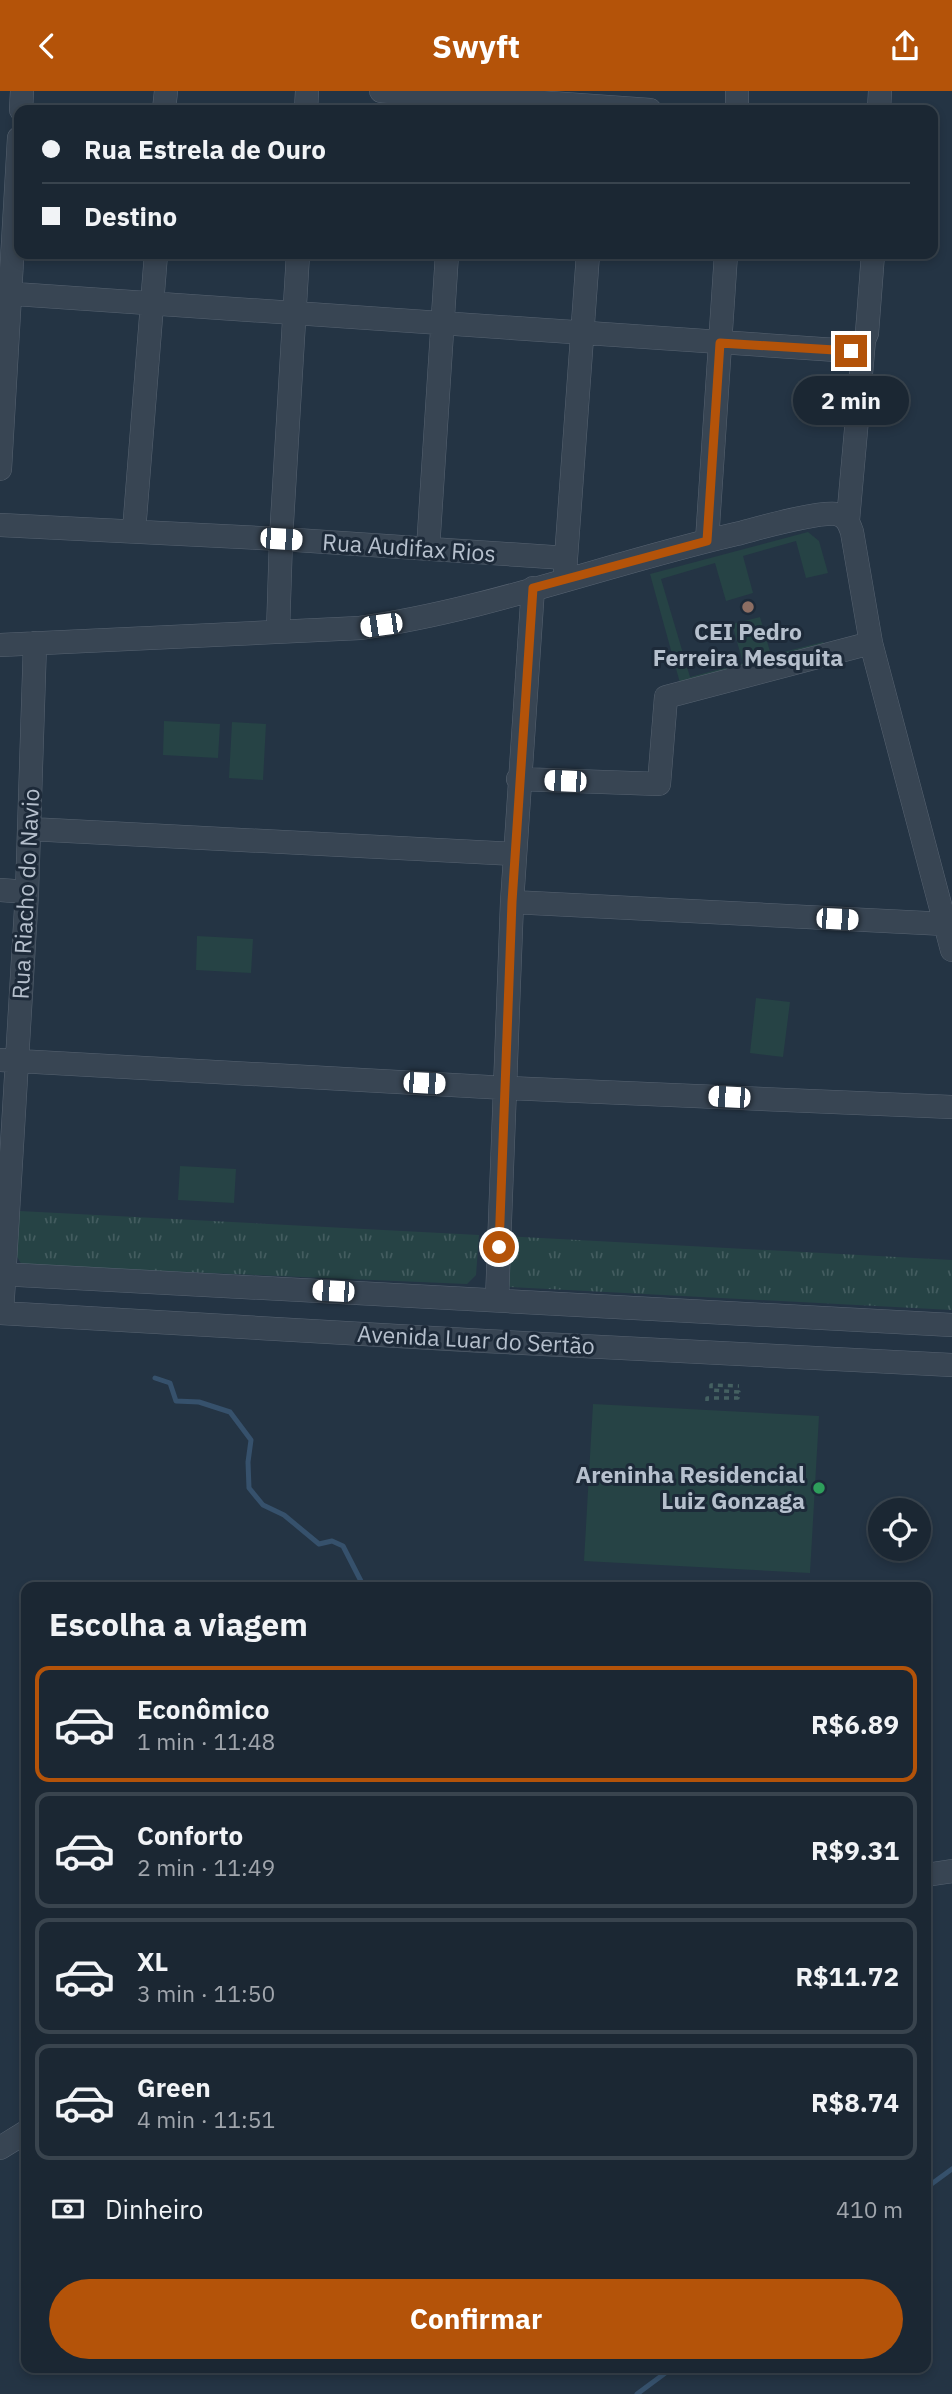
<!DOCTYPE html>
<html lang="pt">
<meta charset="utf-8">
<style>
:root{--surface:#1b2733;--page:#242f3b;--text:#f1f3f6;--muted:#a0a5ac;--line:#39444e;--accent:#b45309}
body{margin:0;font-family:"IBM Plex Sans",sans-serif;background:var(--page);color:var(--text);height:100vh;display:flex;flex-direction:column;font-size:26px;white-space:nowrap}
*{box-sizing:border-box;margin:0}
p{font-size:23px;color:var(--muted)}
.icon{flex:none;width:38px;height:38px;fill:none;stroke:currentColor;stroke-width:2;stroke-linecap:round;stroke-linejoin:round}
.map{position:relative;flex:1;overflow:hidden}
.panel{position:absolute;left:21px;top:1491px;width:910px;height:791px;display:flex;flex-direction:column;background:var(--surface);border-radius:14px;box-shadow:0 4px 10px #0003,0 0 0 2px var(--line)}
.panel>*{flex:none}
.banner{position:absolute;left:14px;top:14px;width:924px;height:154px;border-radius:14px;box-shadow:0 4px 10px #0003,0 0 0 2px var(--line);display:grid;align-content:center;height:154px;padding:0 28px;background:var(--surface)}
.fabs{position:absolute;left:868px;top:1407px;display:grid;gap:14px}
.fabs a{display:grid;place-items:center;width:63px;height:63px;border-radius:50%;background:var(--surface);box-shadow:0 4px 10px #0003,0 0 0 2px var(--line);font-size:35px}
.end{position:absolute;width:32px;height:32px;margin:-16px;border:9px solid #b45309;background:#fff;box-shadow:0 0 0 4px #fff}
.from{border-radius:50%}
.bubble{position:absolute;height:49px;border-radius:24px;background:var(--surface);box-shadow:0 4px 10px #0003,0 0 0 2px var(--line);font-size:23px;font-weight:700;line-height:49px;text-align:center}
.car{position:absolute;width:21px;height:42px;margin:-21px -10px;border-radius:9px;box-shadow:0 0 5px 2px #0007;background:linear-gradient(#fff 24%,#345 0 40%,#fff 0 76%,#345 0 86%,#fff 0)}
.banner b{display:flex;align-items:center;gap:24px;height:66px;font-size:26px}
.banner b+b{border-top:2px solid var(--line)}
.banner i{width:18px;height:18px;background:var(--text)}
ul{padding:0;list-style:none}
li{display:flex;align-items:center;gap:21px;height:116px;margin:0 14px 10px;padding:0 14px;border:4px solid var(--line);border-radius:14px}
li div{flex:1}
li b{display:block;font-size:26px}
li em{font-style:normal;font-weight:700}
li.selected{border-color:var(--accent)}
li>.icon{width:63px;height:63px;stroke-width:1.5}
h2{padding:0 28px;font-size:32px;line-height:84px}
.pay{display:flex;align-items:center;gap:18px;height:77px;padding:0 28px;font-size:26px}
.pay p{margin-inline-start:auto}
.cta{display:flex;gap:14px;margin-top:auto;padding:14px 28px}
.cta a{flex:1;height:80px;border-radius:42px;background:var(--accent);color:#fff;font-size:28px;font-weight:700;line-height:80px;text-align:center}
header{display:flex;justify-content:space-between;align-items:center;height:91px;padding:0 28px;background:var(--accent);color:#fff;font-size:32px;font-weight:700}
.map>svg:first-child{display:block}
.grass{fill:#264345}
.park{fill:url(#park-tufts)}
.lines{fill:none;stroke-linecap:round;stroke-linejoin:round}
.stream{stroke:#36516c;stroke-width:5}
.minor-casing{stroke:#576371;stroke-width:24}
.path{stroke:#446061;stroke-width:3.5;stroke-dasharray:5 5;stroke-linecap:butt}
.minor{stroke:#384553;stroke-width:23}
.route{stroke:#b45309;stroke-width:9}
.education-dot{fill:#8d6e63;stroke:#1d2a39;stroke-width:2.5}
.leisure-dot{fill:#2e9e5b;stroke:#1d2a39;stroke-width:2.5}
.labels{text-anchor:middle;stroke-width:6;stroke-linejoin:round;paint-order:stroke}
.street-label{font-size:23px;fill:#b6c0cd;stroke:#1d2a39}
.poi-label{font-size:23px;font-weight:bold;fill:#b6c0cd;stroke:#1d2a39}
</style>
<header><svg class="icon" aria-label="back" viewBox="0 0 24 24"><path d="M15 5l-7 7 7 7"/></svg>Swyft<svg class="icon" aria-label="share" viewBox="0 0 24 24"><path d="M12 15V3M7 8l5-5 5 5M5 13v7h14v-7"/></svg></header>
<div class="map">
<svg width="952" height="2303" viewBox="0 0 952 2303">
<defs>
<pattern id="park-tufts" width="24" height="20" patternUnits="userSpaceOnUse" patternTransform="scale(1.75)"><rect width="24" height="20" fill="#264345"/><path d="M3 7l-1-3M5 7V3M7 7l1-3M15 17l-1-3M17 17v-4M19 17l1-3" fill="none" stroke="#435c5f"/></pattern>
</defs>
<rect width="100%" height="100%" fill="#243444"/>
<path class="grass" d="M 808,441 L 819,450 L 828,482 L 806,487 L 796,450 L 743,465 L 753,502 L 726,510 L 715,472 L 661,488 L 690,586 L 743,572 L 732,533 L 760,526 L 771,564 L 823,551 L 825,554 L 680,592 L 650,483 Z
M 164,630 L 220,633 L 218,667 L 163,664 Z
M 232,631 L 266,633 L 263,689 L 229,687 Z
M 197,845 L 253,848 L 251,882 L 196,879 Z
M 756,907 L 790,911 L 783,966 L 750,962 Z
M 180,1075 L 236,1078 L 234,1112 L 178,1109 Z
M 593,1313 L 819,1325 L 810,1482 L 584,1470 Z"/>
<path class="park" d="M 19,1120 L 479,1144 L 476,1184 L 467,1193 L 22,1174 L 16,1164 Z
M 504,1145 L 952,1169 L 952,1219 L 510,1196 L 504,1187 Z"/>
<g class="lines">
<path class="stream" d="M 155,1287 L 170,1292 L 176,1310 L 199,1311 L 230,1321 L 251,1349 L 248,1371 L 249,1397 L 263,1414 L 284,1424 L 319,1453 L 332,1450 L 343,1455 L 364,1496
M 926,2097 L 952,2078
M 637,2303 L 672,2277"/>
<g class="minor-casing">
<path id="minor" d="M 381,0 L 650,19
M 21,19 L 22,0
M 164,19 L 166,0
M 306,19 L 307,0
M 737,19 L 737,0
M 879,19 L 880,0
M 0,202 L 851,260 L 864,249 L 867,242 L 873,163
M 0,378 L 19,47
M 848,429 L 864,249
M 0,434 L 281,448 L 566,467
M 134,440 L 156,163
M 707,450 L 726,163
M 428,458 L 447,163
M 565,481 L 588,163
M 278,541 L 281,448 L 298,163
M 0,554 L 360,537 C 488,519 610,472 736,443 C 760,437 814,421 836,423 C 846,425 849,432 852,441 L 871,552 L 952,859
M 518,688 L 659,693 L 666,606 L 871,552
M 30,738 L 514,763
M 0,799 L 27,801
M 512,811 L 945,833
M 0,969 L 506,997 L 952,1016
M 0,1183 L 952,1234
M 497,1209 L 512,811 L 533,497
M 0,1222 L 485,1250 L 952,1274
M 2,1222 L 27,801 L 35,552
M 926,1784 L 952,1780
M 0,2057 L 26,2041"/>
</g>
<path class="path" d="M 707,1310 L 707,1307 L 738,1307 L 739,1301 L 711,1299 L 711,1294 L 739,1295"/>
<use href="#minor" class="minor"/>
</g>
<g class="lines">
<path class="route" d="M 499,1156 L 512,811 L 533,497 L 707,450 L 720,252 L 851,260"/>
</g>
<circle class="education-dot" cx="748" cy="516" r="7"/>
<circle class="leisure-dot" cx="819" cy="1397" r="7"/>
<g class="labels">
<g class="street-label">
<text transform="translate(409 457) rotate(4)" y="8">Rua Audifax Rios</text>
<text transform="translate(26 803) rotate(-87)" y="8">Rua Riacho do Navio</text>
<text transform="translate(476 1249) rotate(3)" y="8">Avenida Luar do Sertão</text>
</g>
<g class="poi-label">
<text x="748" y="549">CEI Pedro<tspan x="748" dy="26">Ferreira Mesquita</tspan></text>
<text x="805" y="1392" text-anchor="end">Areninha Residencial<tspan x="805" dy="26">Luiz Gonzaga</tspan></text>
</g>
</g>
</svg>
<div class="fabs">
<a><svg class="icon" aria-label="locate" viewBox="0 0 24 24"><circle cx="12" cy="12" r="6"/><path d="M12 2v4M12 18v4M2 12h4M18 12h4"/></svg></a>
</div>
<i class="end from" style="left:499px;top:1156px"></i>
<i class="end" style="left:851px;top:260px"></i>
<div class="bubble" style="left:793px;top:285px;width:116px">2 min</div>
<i class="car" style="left:281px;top:448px;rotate:94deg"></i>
<i class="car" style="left:381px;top:534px;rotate:262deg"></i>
<i class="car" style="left:565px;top:690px;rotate:272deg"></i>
<i class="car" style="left:837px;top:828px;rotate:93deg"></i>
<i class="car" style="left:424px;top:992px;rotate:93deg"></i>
<i class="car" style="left:729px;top:1006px;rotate:273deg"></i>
<i class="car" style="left:333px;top:1200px;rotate:273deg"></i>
<div class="banner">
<b><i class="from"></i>Rua Estrela de Ouro</b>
<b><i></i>Destino</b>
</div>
<section class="panel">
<h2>Escolha a viagem</h2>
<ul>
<li class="selected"><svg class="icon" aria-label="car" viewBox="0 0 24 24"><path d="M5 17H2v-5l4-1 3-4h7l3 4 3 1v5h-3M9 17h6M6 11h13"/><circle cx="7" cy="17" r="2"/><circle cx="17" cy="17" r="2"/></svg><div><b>Econômico</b><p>1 min · 11:48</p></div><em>R$6.89</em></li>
<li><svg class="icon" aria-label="car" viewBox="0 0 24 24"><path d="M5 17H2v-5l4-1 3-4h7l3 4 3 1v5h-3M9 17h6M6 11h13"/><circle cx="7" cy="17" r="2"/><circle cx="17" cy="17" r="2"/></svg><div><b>Conforto</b><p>2 min · 11:49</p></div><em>R$9.31</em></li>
<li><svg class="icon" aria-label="car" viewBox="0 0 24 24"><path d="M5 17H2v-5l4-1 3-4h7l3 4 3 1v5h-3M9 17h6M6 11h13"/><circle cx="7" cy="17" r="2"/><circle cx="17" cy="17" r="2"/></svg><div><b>XL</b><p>3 min · 11:50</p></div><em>R$11.72</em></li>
<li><svg class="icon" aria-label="car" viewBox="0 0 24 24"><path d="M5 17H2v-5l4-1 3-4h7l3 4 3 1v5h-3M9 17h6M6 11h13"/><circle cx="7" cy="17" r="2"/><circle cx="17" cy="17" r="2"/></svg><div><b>Green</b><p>4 min · 11:51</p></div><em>R$8.74</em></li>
</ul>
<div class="pay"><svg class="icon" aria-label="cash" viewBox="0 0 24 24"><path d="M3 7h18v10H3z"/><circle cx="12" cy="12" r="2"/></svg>Dinheiro<p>410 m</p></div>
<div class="cta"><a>Confirmar</a></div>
</section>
</div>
